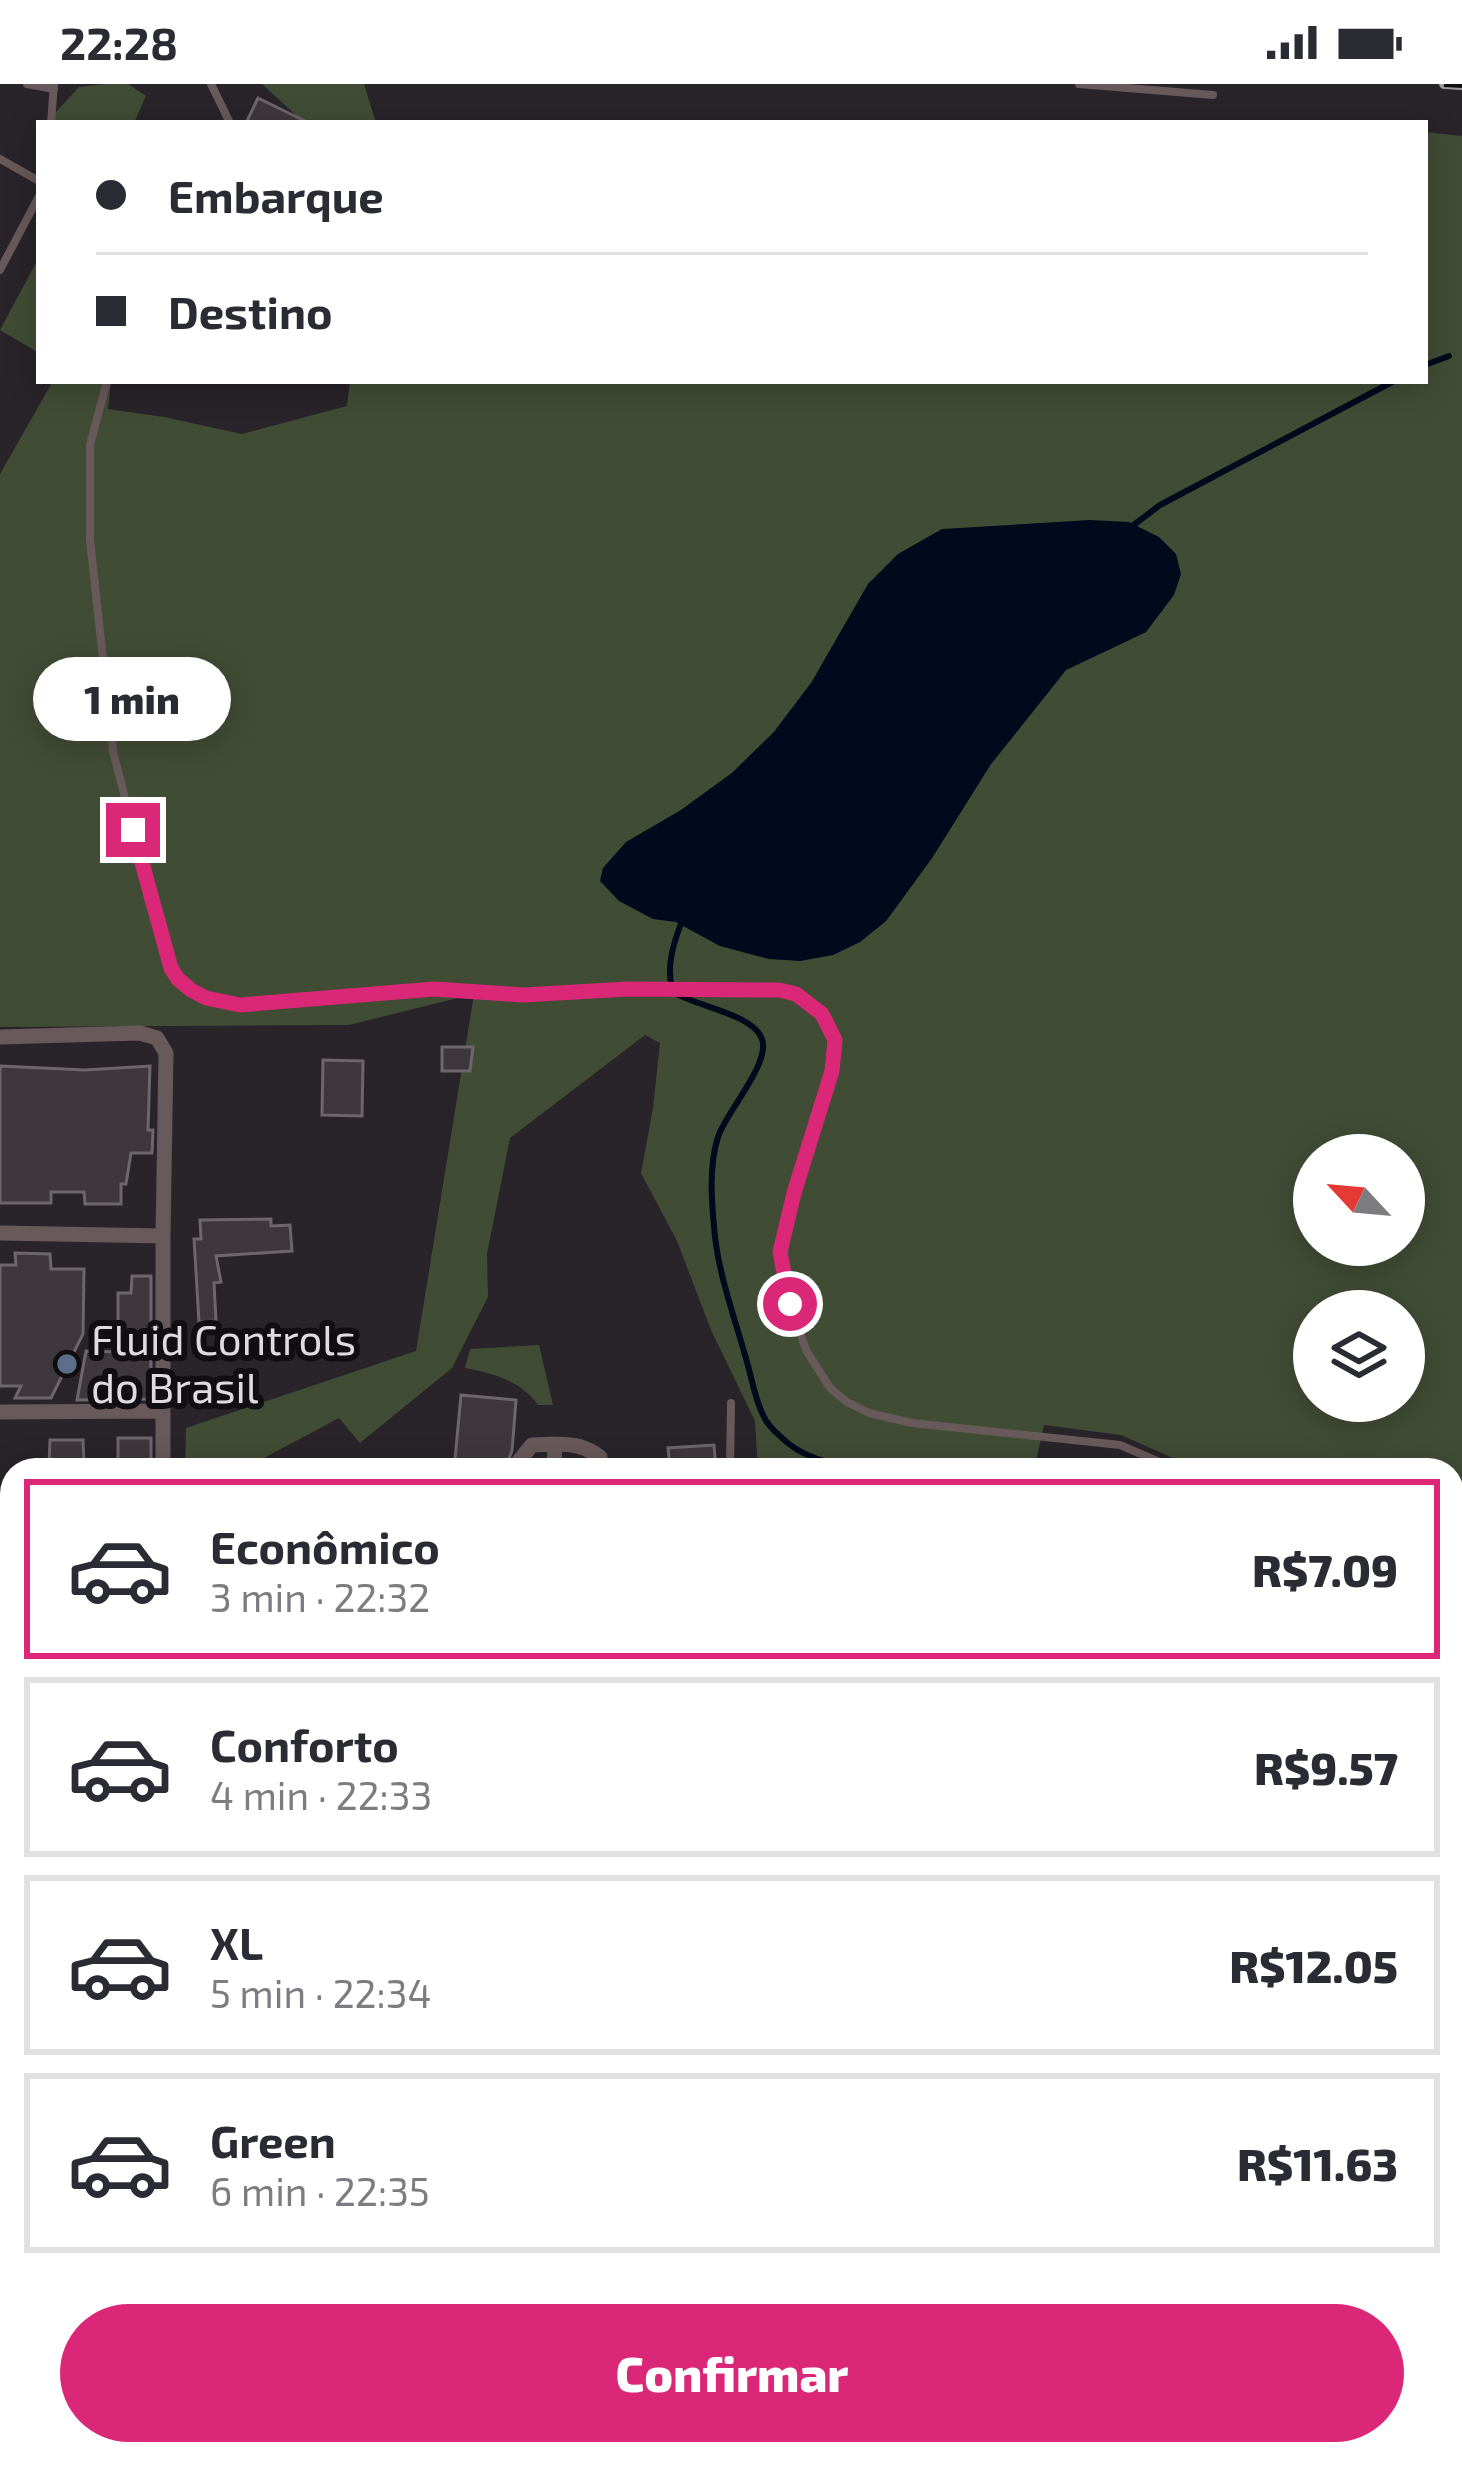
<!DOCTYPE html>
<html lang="pt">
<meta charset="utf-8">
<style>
:root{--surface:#fff;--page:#f7f7f7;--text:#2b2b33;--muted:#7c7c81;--line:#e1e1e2;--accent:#db2777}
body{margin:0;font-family:"Exo 2",sans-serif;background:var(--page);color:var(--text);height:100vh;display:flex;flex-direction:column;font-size:45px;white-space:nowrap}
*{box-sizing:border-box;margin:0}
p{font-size:39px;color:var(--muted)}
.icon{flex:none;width:66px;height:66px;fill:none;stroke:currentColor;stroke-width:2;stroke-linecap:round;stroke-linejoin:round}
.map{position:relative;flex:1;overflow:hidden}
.sheet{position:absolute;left:0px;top:1374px;width:1464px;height:1008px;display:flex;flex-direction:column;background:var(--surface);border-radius:36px 36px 0 0;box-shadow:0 6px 30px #0003}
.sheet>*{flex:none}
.top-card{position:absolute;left:36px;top:36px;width:1392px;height:264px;border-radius:0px;box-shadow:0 6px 30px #0003;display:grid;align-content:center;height:264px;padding:0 60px;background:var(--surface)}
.needle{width:78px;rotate:296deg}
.fabs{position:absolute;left:1293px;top:1050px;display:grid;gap:24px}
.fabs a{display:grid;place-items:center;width:132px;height:132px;border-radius:50%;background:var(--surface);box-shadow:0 6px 30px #0003;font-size:60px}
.end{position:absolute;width:54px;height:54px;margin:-27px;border:15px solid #db2777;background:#fff;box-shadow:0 0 0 6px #fff}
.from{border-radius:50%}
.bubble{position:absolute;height:84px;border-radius:42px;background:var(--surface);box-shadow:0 6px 30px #0003;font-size:39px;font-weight:800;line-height:84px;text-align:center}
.top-card b{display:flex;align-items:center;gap:42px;height:114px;font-size:45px}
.top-card b+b{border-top:3px solid var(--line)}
.top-card i{width:30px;height:30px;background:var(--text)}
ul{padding:21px 0 0;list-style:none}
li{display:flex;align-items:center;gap:36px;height:180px;margin:0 24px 18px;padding:0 36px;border:6px solid var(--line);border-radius:0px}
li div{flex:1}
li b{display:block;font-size:45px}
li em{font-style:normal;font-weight:800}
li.active{border-color:var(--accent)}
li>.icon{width:108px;height:108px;stroke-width:1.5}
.cta{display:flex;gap:24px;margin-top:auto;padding:24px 60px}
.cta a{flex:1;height:138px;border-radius:72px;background:var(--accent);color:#fff;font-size:48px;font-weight:800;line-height:138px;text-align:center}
.status{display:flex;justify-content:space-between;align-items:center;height:84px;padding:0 60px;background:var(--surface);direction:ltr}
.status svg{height:33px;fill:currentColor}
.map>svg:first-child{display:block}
.green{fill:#414c35;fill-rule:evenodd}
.water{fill:#010a1c}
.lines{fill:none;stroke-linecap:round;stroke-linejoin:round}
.stream{stroke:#010a1c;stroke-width:6}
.building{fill:#3e383e;stroke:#6d666d;stroke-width:3}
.service{stroke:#68595a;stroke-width:8}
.minor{stroke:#68595a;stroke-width:15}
.tertiary{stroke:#68595a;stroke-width:18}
.rail-casing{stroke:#9d999e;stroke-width:10}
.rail{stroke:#100e10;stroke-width:6;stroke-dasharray:18;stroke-linecap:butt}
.route{stroke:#db2777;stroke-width:15}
.service-dot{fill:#5c6f8a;stroke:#100e10;stroke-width:4.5}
.labels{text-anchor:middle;stroke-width:12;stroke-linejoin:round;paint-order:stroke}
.poi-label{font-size:42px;fill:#dfdbdf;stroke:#100e10;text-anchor:start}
</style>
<div class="status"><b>22:28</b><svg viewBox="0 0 49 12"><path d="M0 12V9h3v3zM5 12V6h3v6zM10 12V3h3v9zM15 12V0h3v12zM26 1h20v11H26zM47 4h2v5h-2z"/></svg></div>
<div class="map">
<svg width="1462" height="2382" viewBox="0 0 1462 2382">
<rect width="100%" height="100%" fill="#29232a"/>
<path class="green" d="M 107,0 L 128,0 L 146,12 L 134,39 L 52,39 L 56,28 L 79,3 Z
M 262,0 L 364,0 L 376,39 L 300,39 L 300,35 Z
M 1425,48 L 1462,52 L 1462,1465 L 1452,1466 L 1452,1386 L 1200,1386 L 1121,1351 L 1044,1341 L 1034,1386 L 758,1386 L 755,1337 L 711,1246 L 677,1157 L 641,1089 L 653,1024 L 660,959 L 645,951 L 510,1054 L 487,1170 L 488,1213 L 452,1284 L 360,1359 L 339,1334 L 264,1374 L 261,1386 L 185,1386 L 186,1344 L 416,1267 L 474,910 L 349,941 L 0,943 L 0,390 L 53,297 L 111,297 L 108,325 L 164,333 L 242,350 L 347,322 L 350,297 L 1425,297 ZM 1090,436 L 1146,548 L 1066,586 L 991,680 L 932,774 L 905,811 L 886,837 L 860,858 L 833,871 L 720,862 L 676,838 L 681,726 L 732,689 L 774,648 L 811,599 L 1054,440 ZM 1314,1071 L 1404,1071 L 1404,1161 L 1314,1161 ZM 1314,1227 L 1404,1227 L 1404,1317 L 1314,1317 Z
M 39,173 L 39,269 L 0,246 Z
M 539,1261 L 553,1321 L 538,1321 C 522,1297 492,1289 465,1284 L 470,1265 Z
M 1452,1515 L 1462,1517 L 1462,1699 L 1452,1702 Z"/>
<path class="water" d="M 1090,436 L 1129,438 L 1159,453 L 1176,470 L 1181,490 L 1174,511 L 1146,548 L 1066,586 L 991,680 L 932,774 L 905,811 L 886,837 L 860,858 L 833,871 L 800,877 L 769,875 L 720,862 L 676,838 L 653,835 L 619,817 L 600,797 L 603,784 L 626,758 L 681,726 L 732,689 L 774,648 L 811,599 L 868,500 L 898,470 L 942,445 Z"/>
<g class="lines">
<path class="stream" d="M 1425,281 L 1449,272
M 1131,443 L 1160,421 L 1394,297
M 672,903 C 666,883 674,857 682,837
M 675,909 C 698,923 753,930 762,955 C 771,979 726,1028 718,1053 C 708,1084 712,1122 715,1153 C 720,1195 736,1238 747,1278 C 752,1295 755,1315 763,1331 C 766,1338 774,1347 780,1352 C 809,1382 854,1383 892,1386"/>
</g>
<path class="building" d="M 258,14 L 309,39 L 246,39 Z
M 442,963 L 473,963 L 470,987 L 442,987 Z
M 323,976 L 363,977 L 362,1032 L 322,1031 Z
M 0,982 L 85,986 L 150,982 L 148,1046 L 153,1046 L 152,1069 L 131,1069 L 126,1100 L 121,1100 L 121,1120 L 85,1120 L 84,1108 L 51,1108 L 51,1119 L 0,1119 Z
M 271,1135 L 271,1142 L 290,1141 L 292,1167 L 216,1172 L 221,1198 L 214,1199 L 216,1237 L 199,1238 L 194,1155 L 201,1155 L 200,1136 Z
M 15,1169 L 50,1170 L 51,1185 L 84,1185 L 83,1250 L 51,1314 L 15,1314 L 21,1302 L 0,1302 L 0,1181 L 16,1181 Z
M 132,1192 L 151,1192 L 151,1315 L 77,1316 L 86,1267 L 118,1268 L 118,1209 L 131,1209 Z
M 461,1311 L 516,1316 L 512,1367 L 506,1382 L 498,1382 L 498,1386 L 454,1386 Z
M 118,1354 L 151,1354 L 151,1386 L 118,1386 Z
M 50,1356 L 83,1356 L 84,1381 L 49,1381 Z
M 714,1361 L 716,1386 L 670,1386 L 668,1364 Z"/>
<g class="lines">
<path class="service" d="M 27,0 L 54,5
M 211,0 L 230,39
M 1079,0 L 1213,11
M 51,39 L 54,0
M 0,75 L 39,97
M 0,186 L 39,112
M 107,297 L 90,361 L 90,456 L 113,667 L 164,865 L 178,895 L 191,906 L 206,913 L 240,921 L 434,905 L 523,911 L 627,905 L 779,906 L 796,910 L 822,930 L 835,956 L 832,987 L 795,1109 L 780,1168 L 791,1221 L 806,1266 L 830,1304 L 847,1318 L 869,1329 L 912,1339 L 1120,1361 L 1178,1386
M 730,1386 L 731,1319
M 1452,1565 L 1462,1569
M 4,1721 L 8,1831 L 12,1853"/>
<path class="minor" d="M 0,953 L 140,949 L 157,954 L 166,969 L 163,1152 L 163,1386
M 0,1149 L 163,1152
M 0,1328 L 163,1327
M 518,1386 L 519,1377 L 532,1361 L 555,1360
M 554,1386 L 555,1360 C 573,1360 585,1362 600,1373 L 599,1386
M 0,1508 L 12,1508
M 1452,1920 L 1462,1919
M 1452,1940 L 1462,1944
M 0,2273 L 12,2255
M 1452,2338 L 1462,2342
M 834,2370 L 857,2382
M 1146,2370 L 1163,2382
M 131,2382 L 207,2370
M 344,2382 L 350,2370
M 544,2382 L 551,2370
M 749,2382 L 756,2370
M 1176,2382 L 1181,2370"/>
<path class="tertiary" d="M 0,1688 L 12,1688
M 0,1719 L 12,1719
M 1452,2136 L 1462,2141"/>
<g class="rail-casing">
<path id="rail" d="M 1444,0 L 1462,1"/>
</g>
<use href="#rail" class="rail"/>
</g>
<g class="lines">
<path class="route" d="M 133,746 L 171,884 L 178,895 L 191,906 L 206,914 L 240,921 L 434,905 L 523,911 L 627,905 L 779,906 L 796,910 L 822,930 L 835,956 L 832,987 L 794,1109 L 780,1168 L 790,1220"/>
</g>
<circle class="service-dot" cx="67" cy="1280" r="12"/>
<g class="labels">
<g class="poi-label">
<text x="91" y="1271">Fluid Controls<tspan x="91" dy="48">do Brasil</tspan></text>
</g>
</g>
</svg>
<div class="fabs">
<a><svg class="needle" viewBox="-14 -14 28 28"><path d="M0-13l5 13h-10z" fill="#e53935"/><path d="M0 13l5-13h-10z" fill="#7c7c81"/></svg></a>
<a><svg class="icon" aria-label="layers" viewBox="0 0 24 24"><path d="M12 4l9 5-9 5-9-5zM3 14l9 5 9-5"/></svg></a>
</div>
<i class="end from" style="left:790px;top:1220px"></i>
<i class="end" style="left:133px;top:746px"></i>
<div class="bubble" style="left:33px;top:573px;width:198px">1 min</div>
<div class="top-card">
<b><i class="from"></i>Embarque</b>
<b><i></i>Destino</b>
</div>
<section class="sheet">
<ul>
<li class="active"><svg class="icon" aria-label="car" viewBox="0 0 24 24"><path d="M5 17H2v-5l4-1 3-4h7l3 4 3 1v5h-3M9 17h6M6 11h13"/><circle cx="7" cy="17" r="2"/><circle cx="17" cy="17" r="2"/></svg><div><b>Econômico</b><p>3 min · 22:32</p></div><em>R$7.09</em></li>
<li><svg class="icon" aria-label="car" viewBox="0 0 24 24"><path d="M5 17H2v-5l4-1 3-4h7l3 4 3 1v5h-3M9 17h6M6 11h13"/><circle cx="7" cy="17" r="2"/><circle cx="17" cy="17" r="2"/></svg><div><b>Conforto</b><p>4 min · 22:33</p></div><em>R$9.57</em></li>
<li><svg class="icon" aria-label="car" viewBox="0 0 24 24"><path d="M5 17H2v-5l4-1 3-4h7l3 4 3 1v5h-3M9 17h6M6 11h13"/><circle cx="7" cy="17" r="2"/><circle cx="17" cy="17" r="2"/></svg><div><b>XL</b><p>5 min · 22:34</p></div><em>R$12.05</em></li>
<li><svg class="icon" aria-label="car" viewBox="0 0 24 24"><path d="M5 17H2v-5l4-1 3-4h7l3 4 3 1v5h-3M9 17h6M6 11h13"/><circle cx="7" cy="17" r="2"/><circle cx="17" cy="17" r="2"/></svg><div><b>Green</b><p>6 min · 22:35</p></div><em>R$11.63</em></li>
</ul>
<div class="cta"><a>Confirmar</a></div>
</section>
</div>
